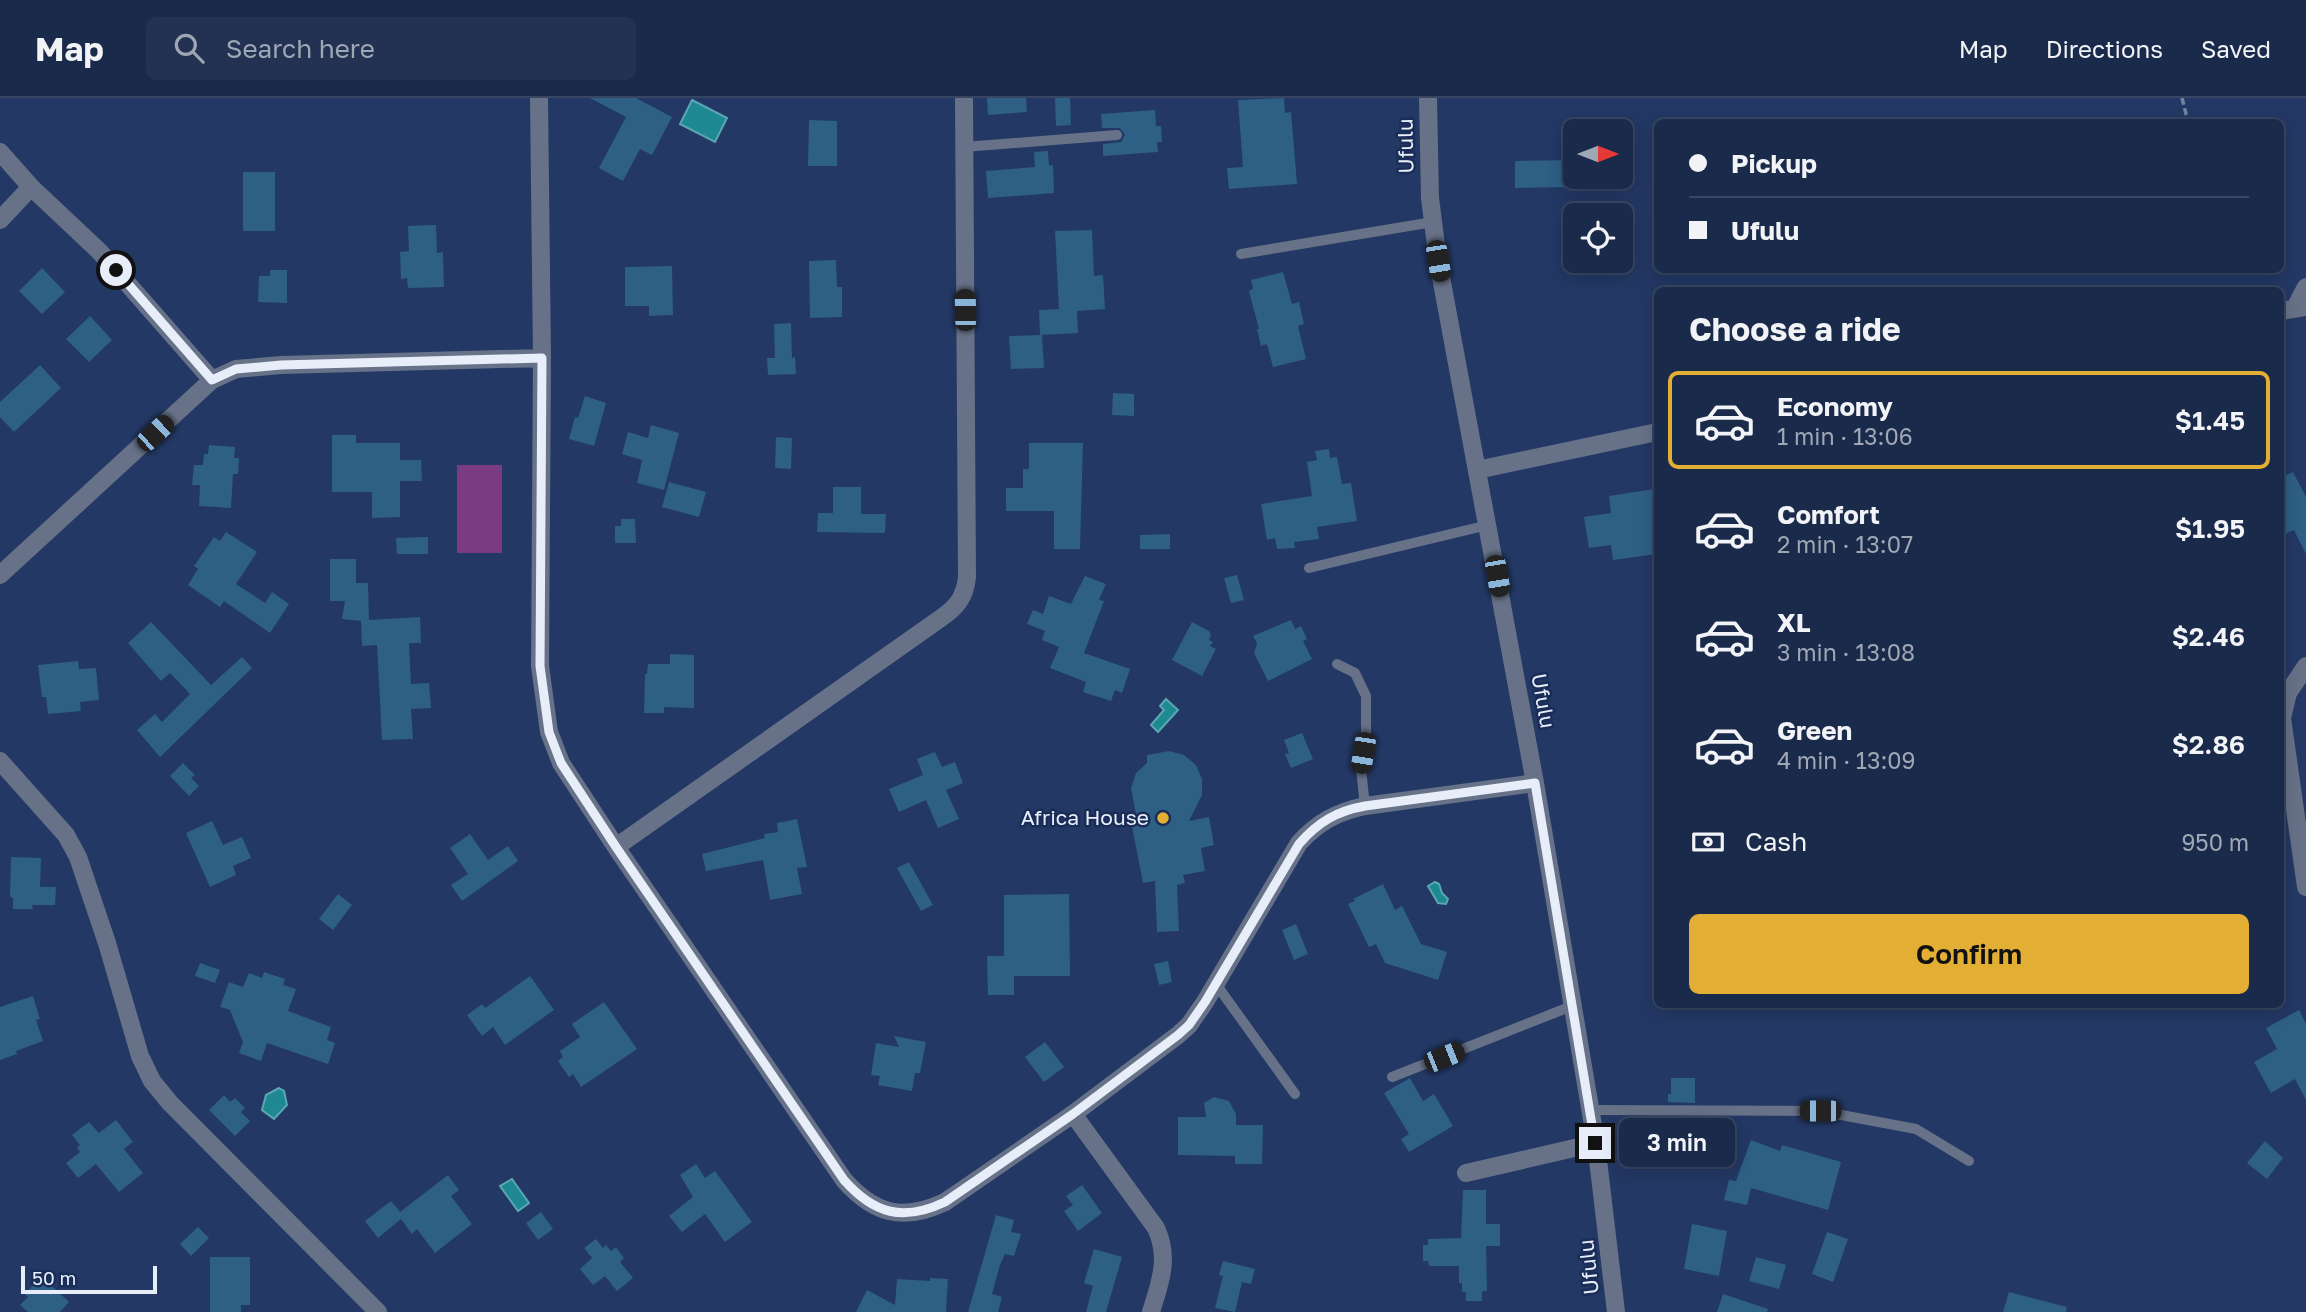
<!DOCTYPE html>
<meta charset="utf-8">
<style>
:root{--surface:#1a2a4b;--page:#233252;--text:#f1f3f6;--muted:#9fa7b5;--line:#384663;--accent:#e3ae34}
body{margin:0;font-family:"Golos Text",sans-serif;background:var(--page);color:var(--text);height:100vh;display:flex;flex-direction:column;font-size:26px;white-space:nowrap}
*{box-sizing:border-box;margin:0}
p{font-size:23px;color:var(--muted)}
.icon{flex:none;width:38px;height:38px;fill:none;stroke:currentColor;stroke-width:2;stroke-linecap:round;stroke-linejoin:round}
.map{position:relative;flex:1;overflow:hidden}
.details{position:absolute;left:1654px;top:189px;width:630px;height:721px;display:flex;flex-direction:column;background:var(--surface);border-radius:10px;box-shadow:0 4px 18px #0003,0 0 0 2px var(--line)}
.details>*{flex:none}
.hud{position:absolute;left:1654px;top:21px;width:630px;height:154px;border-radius:10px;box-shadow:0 4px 18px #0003,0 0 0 2px var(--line);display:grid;align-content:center;height:154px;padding:0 35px;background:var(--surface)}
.needle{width:46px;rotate:90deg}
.tools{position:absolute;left:1563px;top:21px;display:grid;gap:14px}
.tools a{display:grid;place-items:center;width:70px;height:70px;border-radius:10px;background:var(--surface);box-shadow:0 4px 18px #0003,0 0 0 2px var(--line);font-size:35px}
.scale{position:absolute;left:21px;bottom:18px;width:136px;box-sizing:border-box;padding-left:7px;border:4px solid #e8eef9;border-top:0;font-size:19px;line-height:24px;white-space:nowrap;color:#e8eef9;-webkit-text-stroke:5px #192d58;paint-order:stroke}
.end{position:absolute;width:32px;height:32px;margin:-16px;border:9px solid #e8eef9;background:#111;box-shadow:0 0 0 4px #111}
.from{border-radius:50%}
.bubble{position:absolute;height:49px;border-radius:10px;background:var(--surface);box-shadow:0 4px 18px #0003,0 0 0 2px var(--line);font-size:23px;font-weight:600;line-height:49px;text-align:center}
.car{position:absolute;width:21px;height:42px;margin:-21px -10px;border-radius:9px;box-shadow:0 0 5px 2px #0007;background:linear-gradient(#222 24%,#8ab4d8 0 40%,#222 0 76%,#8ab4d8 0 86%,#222 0)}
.hud b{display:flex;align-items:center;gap:24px;height:66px;font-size:26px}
.hud b+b{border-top:2px solid var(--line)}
.hud i{width:18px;height:18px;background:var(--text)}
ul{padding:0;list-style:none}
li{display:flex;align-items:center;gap:21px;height:98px;margin:0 14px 10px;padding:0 21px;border:4px solid transparent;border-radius:10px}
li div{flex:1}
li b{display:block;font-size:26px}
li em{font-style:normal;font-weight:600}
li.selected{border-color:var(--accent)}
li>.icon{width:63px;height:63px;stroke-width:1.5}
h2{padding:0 35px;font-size:32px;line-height:84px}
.pay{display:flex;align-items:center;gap:18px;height:77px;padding:0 35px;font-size:26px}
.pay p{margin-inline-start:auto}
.primary-button{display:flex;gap:14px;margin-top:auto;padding:14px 35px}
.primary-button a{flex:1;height:80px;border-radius:10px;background:var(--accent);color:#111;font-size:28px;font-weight:600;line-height:80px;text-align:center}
header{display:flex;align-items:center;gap:42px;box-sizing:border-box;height:98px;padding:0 35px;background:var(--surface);border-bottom:2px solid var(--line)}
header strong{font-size:33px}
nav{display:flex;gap:38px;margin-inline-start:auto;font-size:24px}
.search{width:490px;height:63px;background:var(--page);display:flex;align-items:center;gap:18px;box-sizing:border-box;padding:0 24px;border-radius:10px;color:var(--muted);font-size:26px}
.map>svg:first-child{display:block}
.green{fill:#7a3b81}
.water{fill:#1e8992;stroke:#5ba7b1;stroke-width:2}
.building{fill:#2e5f85}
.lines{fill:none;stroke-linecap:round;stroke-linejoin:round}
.path{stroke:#7382a1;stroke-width:3.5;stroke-dasharray:7 3.5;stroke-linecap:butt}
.service{stroke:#677288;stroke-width:10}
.minor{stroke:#677288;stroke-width:18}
.tertiary{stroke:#677288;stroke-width:18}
.route{stroke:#e8eef9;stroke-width:9}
.poi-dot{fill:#e3ae34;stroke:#192d58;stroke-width:2.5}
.labels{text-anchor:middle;stroke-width:5;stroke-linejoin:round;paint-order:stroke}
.street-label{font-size:21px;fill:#e8eef9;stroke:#192d58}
.poi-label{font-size:21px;fill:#e8eef9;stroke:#192d58;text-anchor:end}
</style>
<header>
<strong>Map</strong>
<div class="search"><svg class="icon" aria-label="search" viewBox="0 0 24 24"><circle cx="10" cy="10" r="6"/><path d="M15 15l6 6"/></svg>Search here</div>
<nav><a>Map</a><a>Directions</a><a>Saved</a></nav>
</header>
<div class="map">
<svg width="2306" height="1214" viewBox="0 0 2306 1214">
<rect width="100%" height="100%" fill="#233864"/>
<path class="green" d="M 457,367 L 502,367 L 502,455 L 457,455 Z"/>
<path class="water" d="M 692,2 L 727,20 L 715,44 L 680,26 Z
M 1166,601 L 1178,612 L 1158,634 L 1151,627 L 1164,612 L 1160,608 Z
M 1435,784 L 1439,786 L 1442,795 L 1448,801 L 1446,806 L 1438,805 L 1428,788 Z
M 279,990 L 284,993 L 287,1007 L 274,1021 L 262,1012 L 266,997 Z
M 512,1081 L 529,1105 L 518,1113 L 500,1088 Z"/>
<path class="building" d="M 590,0 L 636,0 L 672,19 L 652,57 L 640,51 L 623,83 L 599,70 L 626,19 Z
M 987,0 L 1026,0 L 1027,14 L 988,17 Z
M 1055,0 L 1070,0 L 1071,27 L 1056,28 Z
M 1284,0 L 1285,15 L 1291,14 L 1297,86 L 1229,91 L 1227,70 L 1243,69 L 1238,2 Z
M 1155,12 L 1156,28 L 1161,28 L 1162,44 L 1157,44 L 1158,54 L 1103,58 L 1103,46 L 1121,44 L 1125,37 L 1120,30 L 1102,30 L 1101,16 Z
M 809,22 L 837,23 L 837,68 L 808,68 Z
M 1048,53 L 1049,68 L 1053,67 L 1054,95 L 988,100 L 986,73 L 1035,69 L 1034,54 Z
M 1575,62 L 1575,89 L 1515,90 L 1515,63 Z
M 243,74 L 275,74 L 275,133 L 243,133 Z
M 436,127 L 437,155 L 443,154 L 444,189 L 408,190 L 407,180 L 401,181 L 400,154 L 409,153 L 408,128 Z
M 1092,132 L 1094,178 L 1103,177 L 1105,211 L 1077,213 L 1078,235 L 1040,237 L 1039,212 L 1059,211 L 1055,133 Z
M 836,162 L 837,189 L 842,189 L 842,219 L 810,220 L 809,163 Z
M 672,168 L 673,217 L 649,218 L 649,208 L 625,208 L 625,169 Z
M 42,170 L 65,194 L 42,216 L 19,193 Z
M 270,172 L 287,172 L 287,205 L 258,204 L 259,178 L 270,178 Z
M 1283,174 L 1292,206 L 1299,204 L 1304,226 L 1298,228 L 1306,261 L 1273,269 L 1267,246 L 1261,248 L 1257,231 L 1259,231 L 1249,193 L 1253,191 L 1251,182 Z
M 90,218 L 112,242 L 89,264 L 66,241 Z
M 791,225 L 792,260 L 795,259 L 796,276 L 768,277 L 767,260 L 775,260 L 774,226 Z
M 1042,237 L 1044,270 L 1011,271 L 1009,238 Z
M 40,267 L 61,290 L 14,334 L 0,319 L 0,304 Z
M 1113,295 L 1134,296 L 1134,318 L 1112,317 Z
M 585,298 L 606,305 L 594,348 L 569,341 L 575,319 L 578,320 Z
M 651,327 L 679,335 L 664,392 L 637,385 L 642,362 L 622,356 L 628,334 L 648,340 Z
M 332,337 L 356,337 L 356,345 L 400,345 L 400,362 L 421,362 L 422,383 L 400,383 L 400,419 L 372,420 L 372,394 L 332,394 Z
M 776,339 L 792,340 L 791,371 L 775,370 Z
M 1029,345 L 1083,345 L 1080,451 L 1054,451 L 1054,413 L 1006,413 L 1006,390 L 1023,390 L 1023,371 L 1029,371 Z
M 209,347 L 235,349 L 234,360 L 239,360 L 238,376 L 233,376 L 231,410 L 199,408 L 200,387 L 192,387 L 194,367 L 203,367 L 204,356 L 208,356 Z
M 1329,351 L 1330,360 L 1337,359 L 1342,386 L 1351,385 L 1357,423 L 1317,429 L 1319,441 L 1294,444 L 1295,450 L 1277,451 L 1275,440 L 1267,442 L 1261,406 L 1312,398 L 1307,364 L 1317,362 L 1315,353 Z
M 2293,374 L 2306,399 L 2306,456 L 2294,432 L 2285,436 L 2280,426 L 2280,380 Z
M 669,384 L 706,394 L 699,419 L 662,409 Z
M 833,389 L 861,389 L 861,416 L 886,416 L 885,435 L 817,434 L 818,415 L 833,415 Z
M 1654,391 L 1657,414 L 1657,456 L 1613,462 L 1611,447 L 1589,450 L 1584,419 L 1611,415 L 1609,398 Z
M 621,421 L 635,421 L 636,445 L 615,445 L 615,428 L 621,428 Z
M 226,434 L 257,454 L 236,486 L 265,505 L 272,494 L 289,506 L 270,535 L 224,503 L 220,509 L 188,487 L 198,471 L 194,468 L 214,439 L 220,443 Z
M 1170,436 L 1170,451 L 1140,451 L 1140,437 Z
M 428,439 L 428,456 L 397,456 L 396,440 Z
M 330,461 L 356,461 L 356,485 L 368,485 L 369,522 L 420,519 L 421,545 L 409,545 L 411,586 L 429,585 L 431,610 L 411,611 L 413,641 L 382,642 L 377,547 L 362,548 L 361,523 L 342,521 L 345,503 L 330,503 Z
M 1237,477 L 1244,502 L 1231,505 L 1224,480 Z
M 1085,478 L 1106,486 L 1099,502 L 1104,503 L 1084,555 L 1130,571 L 1122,595 L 1115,592 L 1111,603 L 1083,594 L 1086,584 L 1050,570 L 1059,549 L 1042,542 L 1045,533 L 1027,526 L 1033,512 L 1043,516 L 1049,498 L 1071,506 Z
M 1291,522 L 1295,531 L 1301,528 L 1307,541 L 1303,543 L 1312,561 L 1268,583 L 1254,555 L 1257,545 L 1253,538 Z
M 151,524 L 211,587 L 242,559 L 252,570 L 160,659 L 137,632 L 155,616 L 162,624 L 190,596 L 170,575 L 161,583 L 128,545 Z
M 1192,524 L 1209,533 L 1211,537 L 1209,542 L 1213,544 L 1210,548 L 1216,551 L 1202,578 L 1172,562 Z
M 670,556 L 694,557 L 694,610 L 664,609 L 664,615 L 644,615 L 645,576 L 647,576 L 648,566 L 670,566 Z
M 78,563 L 79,571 L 96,570 L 99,602 L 80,604 L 81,613 L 48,616 L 46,599 L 42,599 L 38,567 Z
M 1302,635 L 1313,661 L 1291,670 L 1285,656 L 1289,655 L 1284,642 Z
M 1169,653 L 1184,657 L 1196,667 L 1202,681 L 1202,697 L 1189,723 L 1209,719 L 1214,747 L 1201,750 L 1205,773 L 1183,777 L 1185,785 L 1177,787 L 1179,833 L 1157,834 L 1155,783 L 1143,785 L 1130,718 L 1136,717 L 1131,690 L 1136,675 L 1147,665 L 1147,657 Z
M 935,654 L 942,669 L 955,664 L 963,685 L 946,692 L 959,721 L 938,730 L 926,702 L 899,714 L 889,691 L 923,677 L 917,661 Z
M 183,665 L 195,677 L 191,680 L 199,688 L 189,698 L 170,678 Z
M 797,721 L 807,769 L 797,770 L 802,796 L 770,802 L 763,762 L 706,773 L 702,756 L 765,740 L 764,736 L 778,734 L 777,725 Z
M 212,723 L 223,747 L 242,739 L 251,760 L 233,768 L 236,777 L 210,789 L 186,735 Z
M 470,736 L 488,762 L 508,748 L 518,763 L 462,803 L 451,787 L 468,776 L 450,750 Z
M 11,759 L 41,760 L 40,789 L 56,789 L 55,807 L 32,807 L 33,811 L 13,811 L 13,800 L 10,799 Z
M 909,764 L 933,807 L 921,813 L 897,770 Z
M 1383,786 L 1395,812 L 1402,808 L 1421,846 L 1447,854 L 1438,882 L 1385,865 L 1376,846 L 1369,849 L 1348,806 L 1355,803 L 1353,801 Z
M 338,796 L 352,807 L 333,832 L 319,821 Z
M 1069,796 L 1070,878 L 1014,878 L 1014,897 L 988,897 L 987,858 L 1004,858 L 1004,797 Z
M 1296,826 L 1308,856 L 1294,862 L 1282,832 Z
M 1168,863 L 1172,884 L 1159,887 L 1154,866 Z
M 200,865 L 220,872 L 215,885 L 195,878 Z
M 264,874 L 285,881 L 283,887 L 296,891 L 288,913 L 331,929 L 327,942 L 335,945 L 328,966 L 267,945 L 261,963 L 239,955 L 243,944 L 230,912 L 220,909 L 229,884 L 243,889 L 249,875 L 262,880 Z
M 530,878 L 554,912 L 505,947 L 493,929 L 482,938 L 467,917 L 482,906 L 485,910 Z
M 33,898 L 40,921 L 36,922 L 43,943 L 16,953 L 17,956 L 0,962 L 0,909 Z
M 604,904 L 637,951 L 581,989 L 573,976 L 569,979 L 558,963 L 563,959 L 560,953 L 580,939 L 572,926 Z
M 2299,912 L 2306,926 L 2306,1002 L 2295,981 L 2271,995 L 2254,964 L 2277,951 L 2266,930 Z
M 894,938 L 926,944 L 920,975 L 915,975 L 912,993 L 878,987 L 880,978 L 871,977 L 876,945 L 899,949 Z
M 1045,944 L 1064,969 L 1044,984 L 1025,959 Z
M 1410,980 L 1423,1003 L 1434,996 L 1453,1028 L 1409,1054 L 1401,1041 L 1409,1036 L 1384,995 Z
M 1671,980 L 1695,980 L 1695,1005 L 1668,1004 L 1668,996 L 1671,996 Z
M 224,997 L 230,1004 L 235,1000 L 245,1010 L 241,1014 L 250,1023 L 235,1038 L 209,1012 Z
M 1214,999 L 1229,1003 L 1236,1016 L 1236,1027 L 1263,1027 L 1262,1066 L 1235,1066 L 1235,1058 L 1178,1057 L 1178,1019 L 1206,1019 L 1204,1005 Z
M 1668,1020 L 1695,1020 L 1695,1039 L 1674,1039 L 1674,1022 Z
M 116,1022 L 133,1044 L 124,1051 L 143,1075 L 119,1094 L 96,1066 L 78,1080 L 66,1065 L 80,1054 L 77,1050 L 80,1047 L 72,1037 L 89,1024 L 99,1035 Z
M 1751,1042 L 1780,1053 L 1782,1047 L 1841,1064 L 1828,1112 L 1751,1090 L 1747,1107 L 1724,1102 L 1729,1082 L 1736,1083 Z
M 2265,1043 L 2283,1060 L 2267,1081 L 2247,1065 Z
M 696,1066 L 705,1080 L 715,1073 L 752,1124 L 725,1144 L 705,1116 L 682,1134 L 669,1118 L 693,1099 L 680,1077 Z
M 448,1077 L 459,1092 L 451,1098 L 472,1126 L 435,1155 L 417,1131 L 412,1136 L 401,1121 L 378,1140 L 365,1123 L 391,1103 L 400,1114 Z
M 1082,1087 L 1102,1115 L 1078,1133 L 1064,1113 L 1073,1107 L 1066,1098 Z
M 1463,1092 L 1486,1092 L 1486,1126 L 1500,1126 L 1500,1148 L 1486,1148 L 1487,1193 L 1482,1193 L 1482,1203 L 1466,1203 L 1466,1194 L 1462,1194 L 1462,1185 L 1459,1185 L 1459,1168 L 1429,1168 L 1428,1163 L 1423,1163 L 1423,1147 L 1428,1147 L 1428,1141 L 1461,1140 Z
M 541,1114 L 553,1131 L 538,1142 L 526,1125 Z
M 996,1117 L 1014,1122 L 1011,1134 L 1021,1136 L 1014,1158 L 1005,1156 L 1000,1167 L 992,1196 L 1002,1199 L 998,1214 L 968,1214 Z
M 1692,1126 L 1727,1133 L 1719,1178 L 1684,1171 Z
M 198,1129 L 209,1140 L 191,1158 L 180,1146 Z
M 1827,1134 L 1848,1141 L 1833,1184 L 1812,1176 Z
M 596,1141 L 603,1150 L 606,1147 L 611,1153 L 616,1149 L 624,1160 L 620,1164 L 633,1180 L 617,1193 L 605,1178 L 593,1187 L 580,1171 L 592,1160 L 584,1150 Z
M 1094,1151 L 1122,1159 L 1106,1214 L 1086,1214 L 1093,1188 L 1084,1185 Z
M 210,1159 L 250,1159 L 250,1207 L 241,1207 L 241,1214 L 210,1214 Z
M 1756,1159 L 1786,1167 L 1779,1191 L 1749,1183 Z
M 1223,1163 L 1255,1171 L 1251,1186 L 1242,1184 L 1235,1214 L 1215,1210 L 1223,1178 L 1219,1177 Z
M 41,1178 L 69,1204 L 60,1214 L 28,1214 L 20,1207 L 28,1199 L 25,1196 Z
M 930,1180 L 948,1181 L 946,1214 L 856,1214 L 867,1192 L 895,1207 L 897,1181 L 930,1183 Z
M 2009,1194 L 2067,1209 L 2066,1214 L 2003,1214 Z
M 1723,1196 L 1768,1211 L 1767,1214 L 1717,1214 Z"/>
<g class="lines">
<path class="path" d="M 2182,0 L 2188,24"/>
<path class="service" d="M 964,49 L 1117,37
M 1241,156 L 1433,124
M 1309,470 L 1488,427
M 1337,566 L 1355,575 L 1366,598 L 1366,639 L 1361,671 L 1365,708
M 1216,886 L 1295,996
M 1392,979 L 1572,908
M 1590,1012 L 1820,1013 L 1916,1031 L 1969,1063"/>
<path class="minor" d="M 539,0 L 542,260 L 540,568 L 549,634 L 561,665 L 616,749 L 844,1082 C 874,1116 903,1124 945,1104 L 1073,1016 L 1178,937 L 1189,927 L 1205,904 L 1299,745 C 1318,724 1337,714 1365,708 L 1535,685
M 0,54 L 31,89 L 99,153 L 212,282
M 0,122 L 31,89
M 2295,210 L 2306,189
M 2280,213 L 2306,209
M 1477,372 L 1657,334
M 0,477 L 212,282 L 236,271 L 281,267 L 542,260
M 2306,568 L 2288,595 L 2282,620 L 2306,789
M 0,663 L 66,737 L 78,759 L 107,845 L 140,958 L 152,983 L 170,1005 L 378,1214
M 616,749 L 941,520 C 957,509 965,499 967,479 L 964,0
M 1073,1016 L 1156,1130 C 1170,1160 1160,1185 1151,1214
M 1466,1075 L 1596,1045"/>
<path class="tertiary" d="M 1428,0 L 1430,100 L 1438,163 L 1535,685 L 1596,1045 L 1616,1214"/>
</g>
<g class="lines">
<path class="route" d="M 116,172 L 212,282 L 236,271 L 281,267 L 542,260 L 540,568 L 549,634 L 561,665 L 616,749 L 844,1082 C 874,1116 903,1124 945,1104 L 1073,1016 L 1178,937 L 1189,927 L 1205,904 L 1299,746 C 1318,724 1337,713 1365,708 L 1535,685 L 1595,1045"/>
</g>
<circle class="poi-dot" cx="1163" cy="720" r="7"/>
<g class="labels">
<g class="street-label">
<text transform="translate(1406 48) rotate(-91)" y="7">Ufulu</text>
<text transform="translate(1543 603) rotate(80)" y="7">Ufulu</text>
<text transform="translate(1589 1169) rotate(-96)" y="7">Ufulu</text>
</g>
<g class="poi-label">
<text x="1149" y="727">Africa House</text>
</g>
</g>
</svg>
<div class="tools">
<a><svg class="needle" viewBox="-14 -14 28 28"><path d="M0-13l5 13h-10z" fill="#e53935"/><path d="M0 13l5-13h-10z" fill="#9fa7b5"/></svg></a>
<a><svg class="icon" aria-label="locate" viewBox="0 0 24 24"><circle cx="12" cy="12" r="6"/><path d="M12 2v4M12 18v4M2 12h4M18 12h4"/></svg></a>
</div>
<div class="scale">50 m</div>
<i class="end from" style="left:116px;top:172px"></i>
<i class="end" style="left:1595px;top:1045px"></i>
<div class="bubble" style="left:1619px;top:1020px;width:116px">3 min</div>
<i class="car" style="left:1438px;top:163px;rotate:171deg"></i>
<i class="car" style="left:965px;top:212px;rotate:359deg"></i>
<i class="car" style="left:155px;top:335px;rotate:47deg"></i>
<i class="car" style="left:1497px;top:478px;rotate:170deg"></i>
<i class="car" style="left:1363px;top:655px;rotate:189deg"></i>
<i class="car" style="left:1444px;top:959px;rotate:68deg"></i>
<i class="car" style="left:1820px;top:1013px;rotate:270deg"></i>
<div class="hud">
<b><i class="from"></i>Pickup</b>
<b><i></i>Ufulu</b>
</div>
<section class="details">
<h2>Choose a ride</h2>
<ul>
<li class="selected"><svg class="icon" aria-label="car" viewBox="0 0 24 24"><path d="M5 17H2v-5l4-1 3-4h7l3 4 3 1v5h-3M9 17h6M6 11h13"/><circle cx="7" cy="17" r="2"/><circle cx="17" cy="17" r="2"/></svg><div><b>Economy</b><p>1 min · 13:06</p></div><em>$1.45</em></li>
<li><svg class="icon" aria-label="car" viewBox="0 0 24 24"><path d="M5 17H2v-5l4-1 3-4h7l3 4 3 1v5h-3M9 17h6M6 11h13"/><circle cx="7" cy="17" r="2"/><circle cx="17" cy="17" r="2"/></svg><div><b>Comfort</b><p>2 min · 13:07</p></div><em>$1.95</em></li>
<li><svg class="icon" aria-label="car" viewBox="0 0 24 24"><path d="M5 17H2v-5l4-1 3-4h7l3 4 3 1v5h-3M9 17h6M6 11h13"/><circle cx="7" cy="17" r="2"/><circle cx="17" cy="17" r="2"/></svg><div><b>XL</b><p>3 min · 13:08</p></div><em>$2.46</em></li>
<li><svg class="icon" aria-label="car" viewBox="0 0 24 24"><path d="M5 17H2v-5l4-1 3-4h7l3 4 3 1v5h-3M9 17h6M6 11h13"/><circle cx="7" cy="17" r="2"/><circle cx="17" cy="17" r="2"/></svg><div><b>Green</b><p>4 min · 13:09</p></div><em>$2.86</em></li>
</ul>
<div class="pay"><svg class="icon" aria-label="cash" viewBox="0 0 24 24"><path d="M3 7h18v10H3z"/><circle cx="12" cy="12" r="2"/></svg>Cash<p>950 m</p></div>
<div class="primary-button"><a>Confirm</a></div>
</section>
</div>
